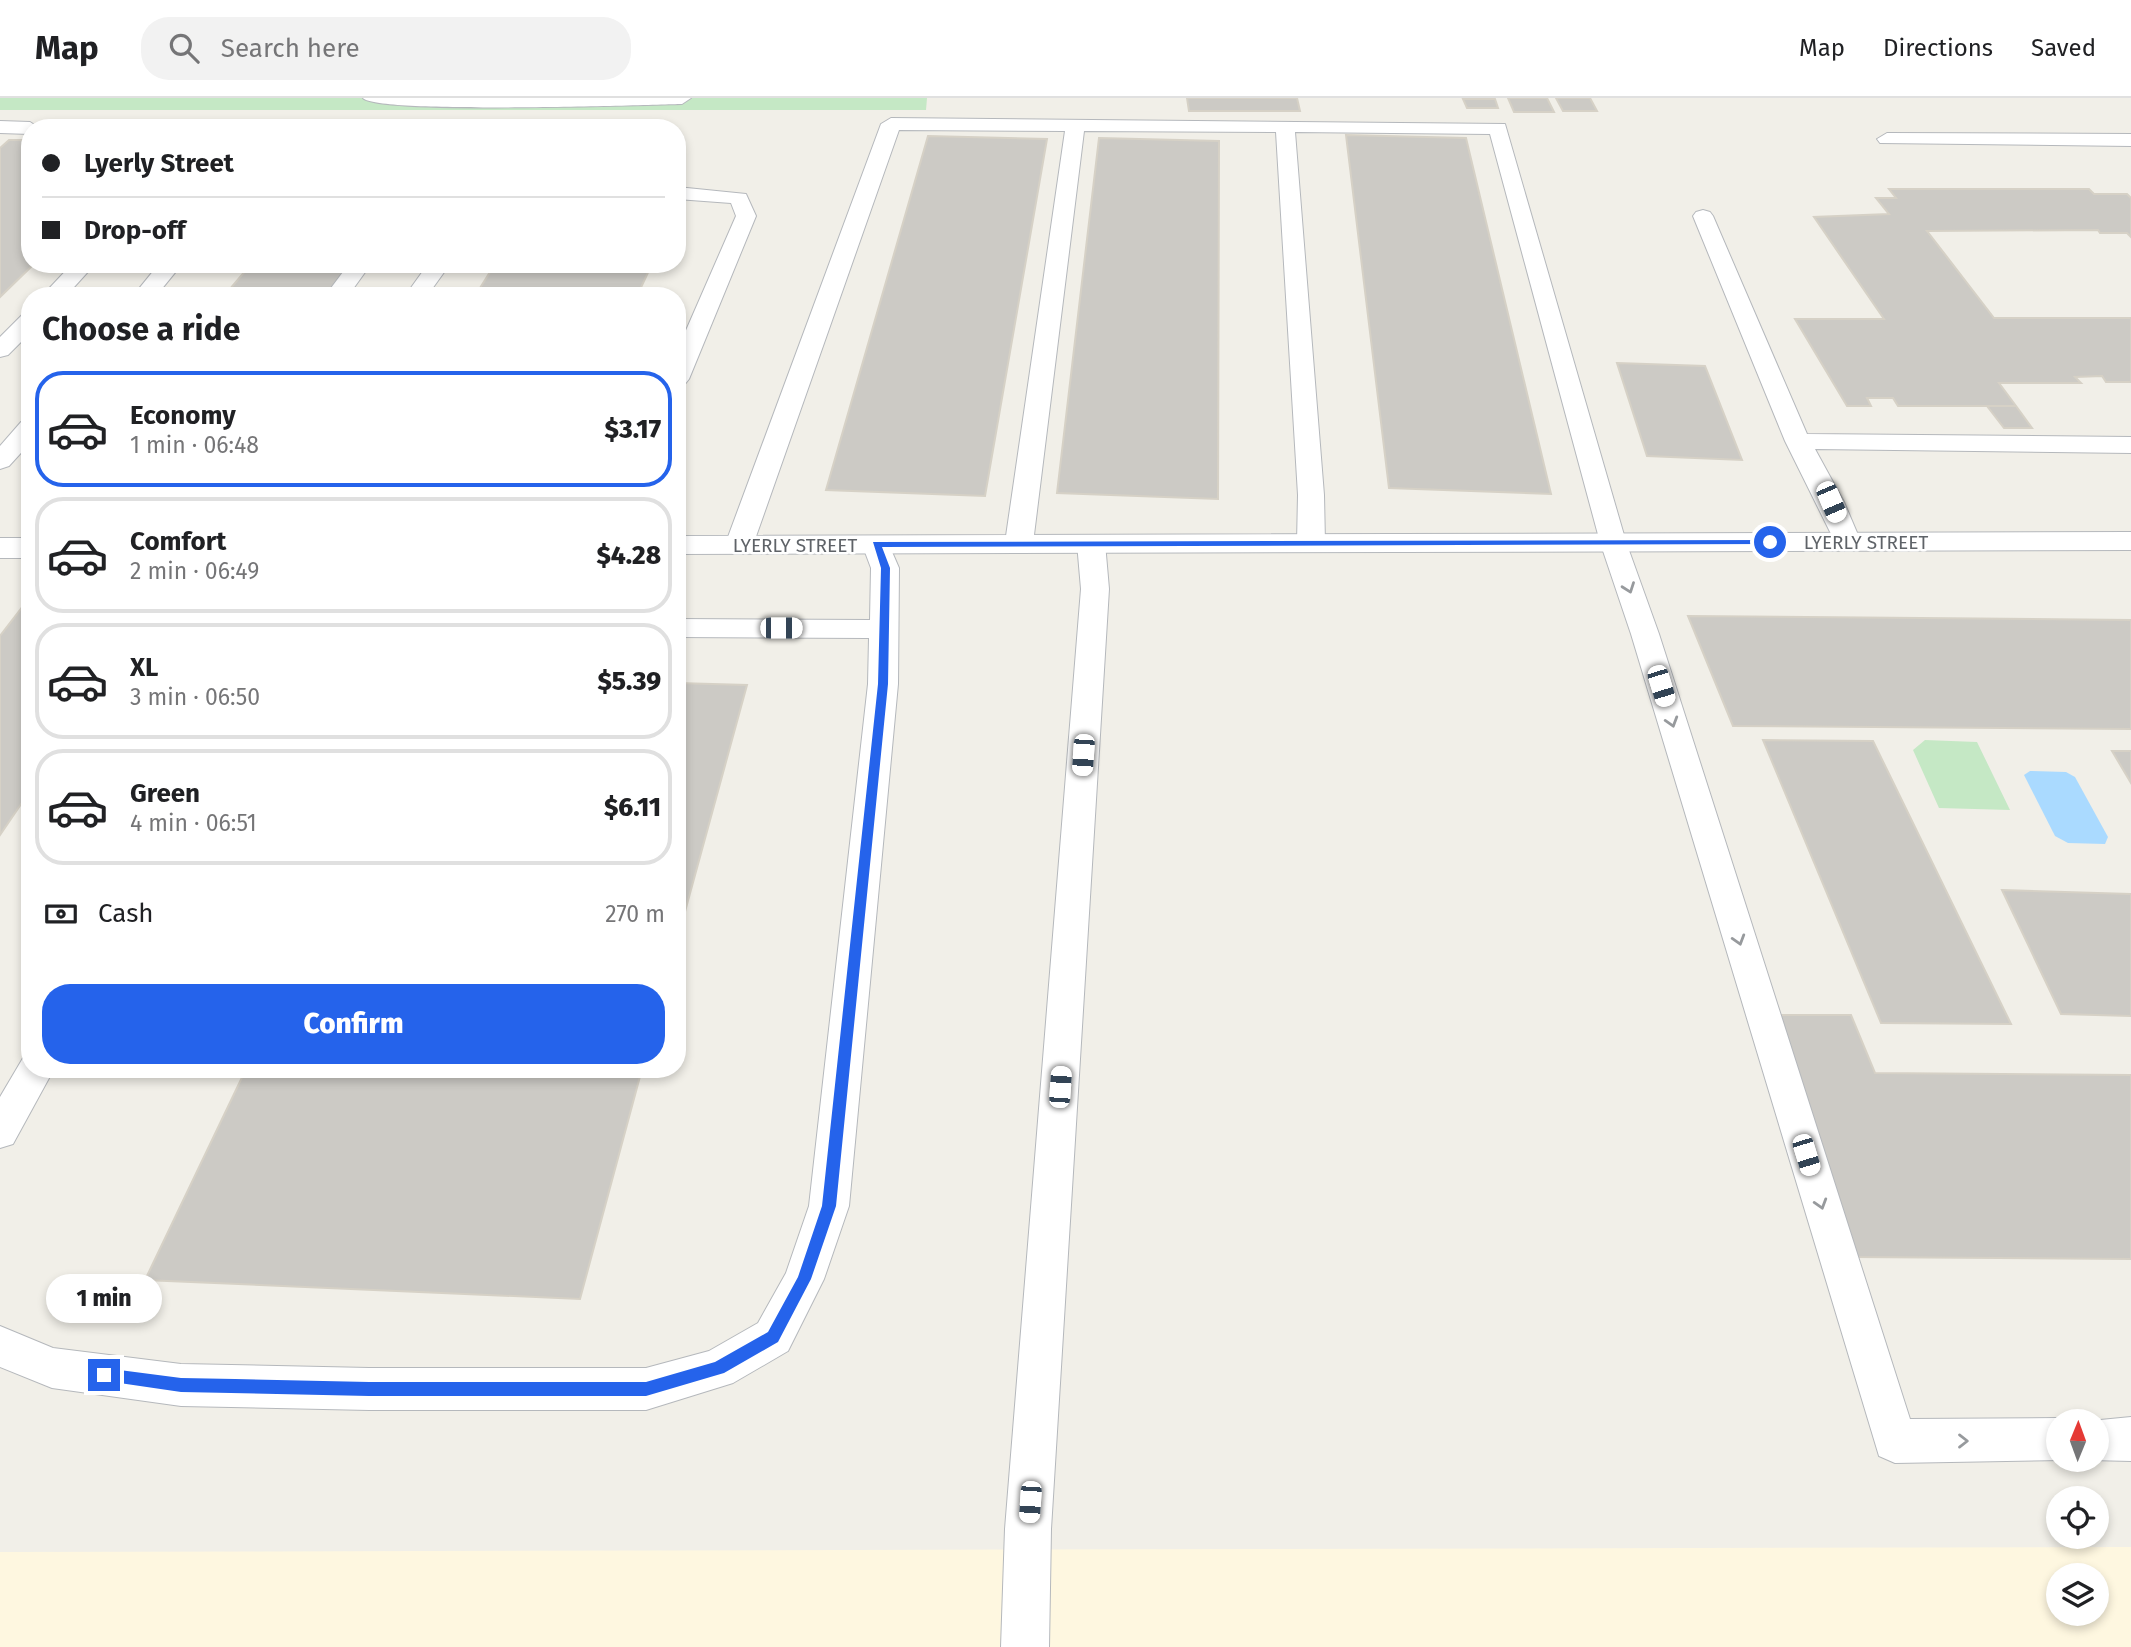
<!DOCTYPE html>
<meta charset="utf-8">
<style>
:root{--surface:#fff;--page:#f2f2f2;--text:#202124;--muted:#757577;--line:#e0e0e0;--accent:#2563eb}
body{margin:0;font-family:"Fira Sans",sans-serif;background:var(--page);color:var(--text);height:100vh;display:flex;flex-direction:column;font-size:26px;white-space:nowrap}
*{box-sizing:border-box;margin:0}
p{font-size:23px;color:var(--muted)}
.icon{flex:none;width:38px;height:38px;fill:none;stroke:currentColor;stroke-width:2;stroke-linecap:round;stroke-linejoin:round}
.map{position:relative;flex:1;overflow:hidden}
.sheet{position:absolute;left:21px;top:189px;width:665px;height:791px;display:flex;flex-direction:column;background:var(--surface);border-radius:28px;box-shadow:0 4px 10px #0003}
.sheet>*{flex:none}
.guide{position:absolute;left:21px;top:21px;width:665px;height:154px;border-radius:28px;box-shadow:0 4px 10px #0003;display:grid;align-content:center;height:154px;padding:0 21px;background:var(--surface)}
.needle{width:46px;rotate:1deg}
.buttons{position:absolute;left:2046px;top:1311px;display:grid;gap:14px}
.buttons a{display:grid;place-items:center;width:63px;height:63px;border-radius:50%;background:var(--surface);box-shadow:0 4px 10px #0003;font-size:35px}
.end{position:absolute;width:32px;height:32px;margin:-16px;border:9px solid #2563eb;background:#fff;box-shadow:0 0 0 4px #fff}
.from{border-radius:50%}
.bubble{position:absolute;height:49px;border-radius:24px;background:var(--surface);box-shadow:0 4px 10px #0003;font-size:23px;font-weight:800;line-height:49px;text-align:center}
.car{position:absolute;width:21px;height:42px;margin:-21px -10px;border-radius:9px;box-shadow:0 0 5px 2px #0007;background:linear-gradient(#fff 24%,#345 0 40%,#fff 0 76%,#345 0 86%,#fff 0)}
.guide b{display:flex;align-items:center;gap:24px;height:66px;font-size:26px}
.guide b+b{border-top:2px solid var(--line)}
.guide i{width:18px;height:18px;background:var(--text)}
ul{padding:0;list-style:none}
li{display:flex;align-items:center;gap:21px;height:116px;margin:0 14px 10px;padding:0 7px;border:4px solid var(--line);border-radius:28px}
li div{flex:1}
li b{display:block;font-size:26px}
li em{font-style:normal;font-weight:800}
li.selected{border-color:var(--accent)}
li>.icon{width:63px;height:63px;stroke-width:1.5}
h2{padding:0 21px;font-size:32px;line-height:84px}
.pay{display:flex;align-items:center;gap:18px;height:77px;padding:0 21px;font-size:26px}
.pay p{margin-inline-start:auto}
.cta{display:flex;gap:14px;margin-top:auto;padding:14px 21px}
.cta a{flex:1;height:80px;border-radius:28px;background:var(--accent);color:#fff;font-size:28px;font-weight:800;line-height:80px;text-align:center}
header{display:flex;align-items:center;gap:42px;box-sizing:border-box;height:98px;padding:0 35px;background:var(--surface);border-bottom:2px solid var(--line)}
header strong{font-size:33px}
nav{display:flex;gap:38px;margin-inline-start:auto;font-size:24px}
.search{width:490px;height:63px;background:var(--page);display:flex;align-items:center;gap:18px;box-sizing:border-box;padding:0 24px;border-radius:28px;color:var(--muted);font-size:26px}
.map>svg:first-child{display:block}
.commercial{fill:#fef7e0;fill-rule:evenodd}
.green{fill:#c5e8c5}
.water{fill:#aadaff}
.building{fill:#cccac5;stroke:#d6d1c6;stroke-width:2}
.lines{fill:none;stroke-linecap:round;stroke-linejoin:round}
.service-casing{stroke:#b5b8bc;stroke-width:2}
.minor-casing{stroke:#b5b8bc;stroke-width:2}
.service{fill:#fff;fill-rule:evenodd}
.minor{fill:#fff;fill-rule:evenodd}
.oneway{stroke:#979a9d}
.route{fill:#2563eb}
.labels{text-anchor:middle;stroke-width:5;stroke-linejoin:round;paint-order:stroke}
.street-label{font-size:19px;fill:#5f6368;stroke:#fff}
</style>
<header>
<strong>Map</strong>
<div class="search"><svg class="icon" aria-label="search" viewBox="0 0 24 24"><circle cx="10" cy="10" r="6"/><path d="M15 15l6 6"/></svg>Search here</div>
<nav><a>Map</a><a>Directions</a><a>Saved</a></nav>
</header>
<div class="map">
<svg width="2131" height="1549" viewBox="0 0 2131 1549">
<rect width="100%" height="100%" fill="#f1efe8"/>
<path class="commercial" d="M 2131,1449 L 2131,1549 L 0,1549 L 0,1454 ZM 2058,1477 L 2096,1477 L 2096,1516 L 2058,1516 Z"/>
<path class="green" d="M 0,0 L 927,0 L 926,12 L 0,12 Z
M 1925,642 L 1977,644 L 2010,712 L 1939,710 L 1913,652 Z"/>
<path class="water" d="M 2030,673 L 2066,674 L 2075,679 L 2108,739 L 2105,746 L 2068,745 L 2055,738 L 2024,677 Z"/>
<path class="building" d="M 1187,0 L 1297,0 L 1300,13 L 1189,13 Z
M 1508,0 L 1547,0 L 1554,14 L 1514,14 Z
M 1556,0 L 1590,0 L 1597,13 L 1563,13 Z
M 1463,1 L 1495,1 L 1498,10 L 1467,10 Z
M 1346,37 L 1466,40 L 1551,396 L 1389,390 Z
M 928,38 L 1047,41 L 985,398 L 826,392 Z
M 1099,40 L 1219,43 L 1218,401 L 1057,395 Z
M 9,42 L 30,42 L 30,166 L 34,166 L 0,199 L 0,50 Z
M 1889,91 L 2089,91 L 2094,96 L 2127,96 L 2131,100 L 2131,139 L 2127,135 L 2100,135 L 2098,132 L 1927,133 L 1994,220 L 2131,220 L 2131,284 L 2106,284 L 2102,278 L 2075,279 L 2081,285 L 1999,285 L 2016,308 L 1898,308 L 1893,300 L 1867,300 L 1871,308 L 1847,308 L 1795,221 L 1884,221 L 1814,119 L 1889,116 L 1876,100 L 1896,100 Z
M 251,166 L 354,166 L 330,198 L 224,198 Z
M 495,166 L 652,166 L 637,198 L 475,198 Z
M 1617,265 L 1705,268 L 1742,362 L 1647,358 Z
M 1987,308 L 2016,308 L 2032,330 L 2004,330 Z
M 30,499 L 30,693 L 0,737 L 0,538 Z
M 1688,518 L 2131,522 L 2131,631 L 1733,628 Z
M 677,585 L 747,587 L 677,843 Z
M 1763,642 L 1873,643 L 2011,926 L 1881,925 Z
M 2112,653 L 2131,653 L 2131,685 Z
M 2002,792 L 2131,796 L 2131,918 L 2061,916 Z
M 1766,917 L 1851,917 L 1875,975 L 2131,977 L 2131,1161 L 1853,1159 Z
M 246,971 L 642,971 L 580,1201 L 145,1182 Z"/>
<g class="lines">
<g class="service-casing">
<path id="service" d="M 363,0 L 691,0 L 682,6 C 644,7 376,16 363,0 Z
M 891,20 L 1505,26 L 1626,444 L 1659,536 L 1910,1321 L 2058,1320 L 2064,1323 L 2058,1323 L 2058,1362 L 2063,1362 L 1895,1365 L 1879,1358 L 1631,536 L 1600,444 L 1490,36 L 1295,34 L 1324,397 L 1325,445 L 1321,451 L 1311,453 L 1301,451 L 1297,445 L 1298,397 L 1276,34 L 1084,33 L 1033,445 L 1029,451 L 1019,453 L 1009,451 L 1005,445 L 1065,33 L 899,32 L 753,447 L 749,453 L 739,455 L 729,453 L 725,447 L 881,26 Z
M 0,23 L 30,24 L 39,30 L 30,30 L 30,36 L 0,35 Z
M 1887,35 L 2131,36 L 2131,48 L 1880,45 L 1877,41 Z
M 677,89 L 746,96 L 756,118 L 689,281 L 685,286 L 677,288 L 677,253 L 736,118 L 731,105 L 677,101 Z
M 1703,112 L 1710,114 L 1713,118 L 1807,336 L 2131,339 L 2131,355 L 1815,351 L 1844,404 L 1861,444 L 1858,450 L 1848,452 L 1838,450 L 1785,343 L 1693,118 L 1696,114 Z
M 72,166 L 95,166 L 66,198 L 42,198 Z
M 159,166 L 182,166 L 156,198 L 133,198 Z
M 349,166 L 371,166 L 348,198 L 325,198 Z
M 428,166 L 450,166 L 427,198 L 405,198 Z
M 30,215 L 30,235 L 8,257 L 0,259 L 0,239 L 22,217 Z
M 30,322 L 30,345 L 9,368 L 0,371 L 0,348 L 21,324 Z
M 1091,437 L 1101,439 L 1105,445 L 1109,491 L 1051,1431 L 1049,1549 L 1001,1549 L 1005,1431 L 1081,491 L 1077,445 L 1081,439 Z
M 876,438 L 886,440 L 899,470 L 898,586 L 849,1108 L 824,1181 L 788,1253 L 733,1285 L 646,1312 L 369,1312 L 181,1308 L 52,1290 L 0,1269 L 0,1228 L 53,1250 L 181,1266 L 369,1270 L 646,1270 L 709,1253 L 758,1225 L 786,1175 L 809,1108 L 868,586 L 869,540 L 677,539 L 677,521 L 870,522 L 871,470 L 862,446 L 866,440 Z
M 30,958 L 30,971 L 54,971 L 13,1046 L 0,1050 L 0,999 L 23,960 Z
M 2131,1319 L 2131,1363 L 2091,1362 L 2096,1362 L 2096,1323 L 2090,1323 Z"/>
</g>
<g class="minor-casing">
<path id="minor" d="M 2131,434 L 2131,452 L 677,456 L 677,438 Z
M 0,440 L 30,440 L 30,460 L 0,460 Z"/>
</g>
<use href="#service" class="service"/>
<use href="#minor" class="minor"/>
</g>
<defs><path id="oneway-chevron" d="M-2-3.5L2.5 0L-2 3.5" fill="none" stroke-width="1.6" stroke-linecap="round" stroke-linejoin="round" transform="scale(1.75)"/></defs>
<g class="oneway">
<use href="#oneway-chevron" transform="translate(1629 490) rotate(70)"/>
<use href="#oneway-chevron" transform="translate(1672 624) rotate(73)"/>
<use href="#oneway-chevron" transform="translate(1739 842) rotate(73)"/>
<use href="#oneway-chevron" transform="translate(1821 1106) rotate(73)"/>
<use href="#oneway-chevron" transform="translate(1963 1343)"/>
</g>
<path class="route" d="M 1773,442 L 1774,444 L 1770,446 L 882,449 L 890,470 L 888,586 L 836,1108 L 811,1181 L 778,1244 L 724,1275 L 646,1298 L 369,1298 L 181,1294 L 99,1282 L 96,1277 L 104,1270 L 181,1280 L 235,1281 L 369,1284 L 646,1284 L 715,1264 L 768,1234 L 798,1179 L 822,1108 L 878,586 L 881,470 L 873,444 Z"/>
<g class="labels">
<g class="street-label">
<text x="1866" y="451">LYERLY STREET</text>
<text x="795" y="454">LYERLY STREET</text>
</g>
</g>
</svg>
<div class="buttons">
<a><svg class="needle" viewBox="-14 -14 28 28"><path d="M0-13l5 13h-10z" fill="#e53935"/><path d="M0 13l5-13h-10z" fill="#757577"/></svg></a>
<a><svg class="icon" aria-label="locate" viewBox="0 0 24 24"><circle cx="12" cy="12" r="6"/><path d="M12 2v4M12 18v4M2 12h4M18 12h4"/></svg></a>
<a><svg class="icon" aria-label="layers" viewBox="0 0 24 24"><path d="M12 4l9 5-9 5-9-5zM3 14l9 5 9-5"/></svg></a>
</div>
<i class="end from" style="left:1770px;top:444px"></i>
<i class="end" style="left:104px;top:1277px"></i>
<div class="bubble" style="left:46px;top:1176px;width:116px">1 min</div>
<i class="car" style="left:1831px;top:404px;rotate:157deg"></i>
<i class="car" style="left:781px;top:530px;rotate:90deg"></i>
<i class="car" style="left:1661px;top:588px;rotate:163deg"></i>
<i class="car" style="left:1083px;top:657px;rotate:184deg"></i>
<i class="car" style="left:1060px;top:989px;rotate:4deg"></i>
<i class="car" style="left:1806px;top:1057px;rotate:163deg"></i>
<i class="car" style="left:1030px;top:1404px;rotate:184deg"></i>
<div class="guide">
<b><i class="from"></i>Lyerly Street</b>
<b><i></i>Drop-off</b>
</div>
<section class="sheet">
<h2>Choose a ride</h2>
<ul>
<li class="selected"><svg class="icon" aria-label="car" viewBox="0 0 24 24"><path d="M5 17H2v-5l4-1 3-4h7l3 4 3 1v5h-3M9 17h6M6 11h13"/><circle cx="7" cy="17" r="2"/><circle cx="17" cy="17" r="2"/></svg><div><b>Economy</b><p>1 min · 06:48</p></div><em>$3.17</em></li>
<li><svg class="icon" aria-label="car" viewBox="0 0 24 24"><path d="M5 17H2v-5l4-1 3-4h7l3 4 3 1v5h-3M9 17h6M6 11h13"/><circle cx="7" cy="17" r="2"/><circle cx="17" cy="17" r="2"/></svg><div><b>Comfort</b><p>2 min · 06:49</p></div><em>$4.28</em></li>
<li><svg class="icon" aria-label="car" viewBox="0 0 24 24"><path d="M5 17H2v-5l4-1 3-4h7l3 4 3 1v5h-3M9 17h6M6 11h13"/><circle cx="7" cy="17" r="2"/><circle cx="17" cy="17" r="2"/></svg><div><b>XL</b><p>3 min · 06:50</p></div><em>$5.39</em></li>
<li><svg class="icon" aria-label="car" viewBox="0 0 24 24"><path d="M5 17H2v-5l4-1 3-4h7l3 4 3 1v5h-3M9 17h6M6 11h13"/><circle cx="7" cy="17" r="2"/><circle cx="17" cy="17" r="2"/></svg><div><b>Green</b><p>4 min · 06:51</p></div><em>$6.11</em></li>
</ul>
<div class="pay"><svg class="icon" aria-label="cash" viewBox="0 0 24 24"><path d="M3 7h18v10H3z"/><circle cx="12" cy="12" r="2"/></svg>Cash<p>270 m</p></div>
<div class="cta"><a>Confirm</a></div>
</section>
</div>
